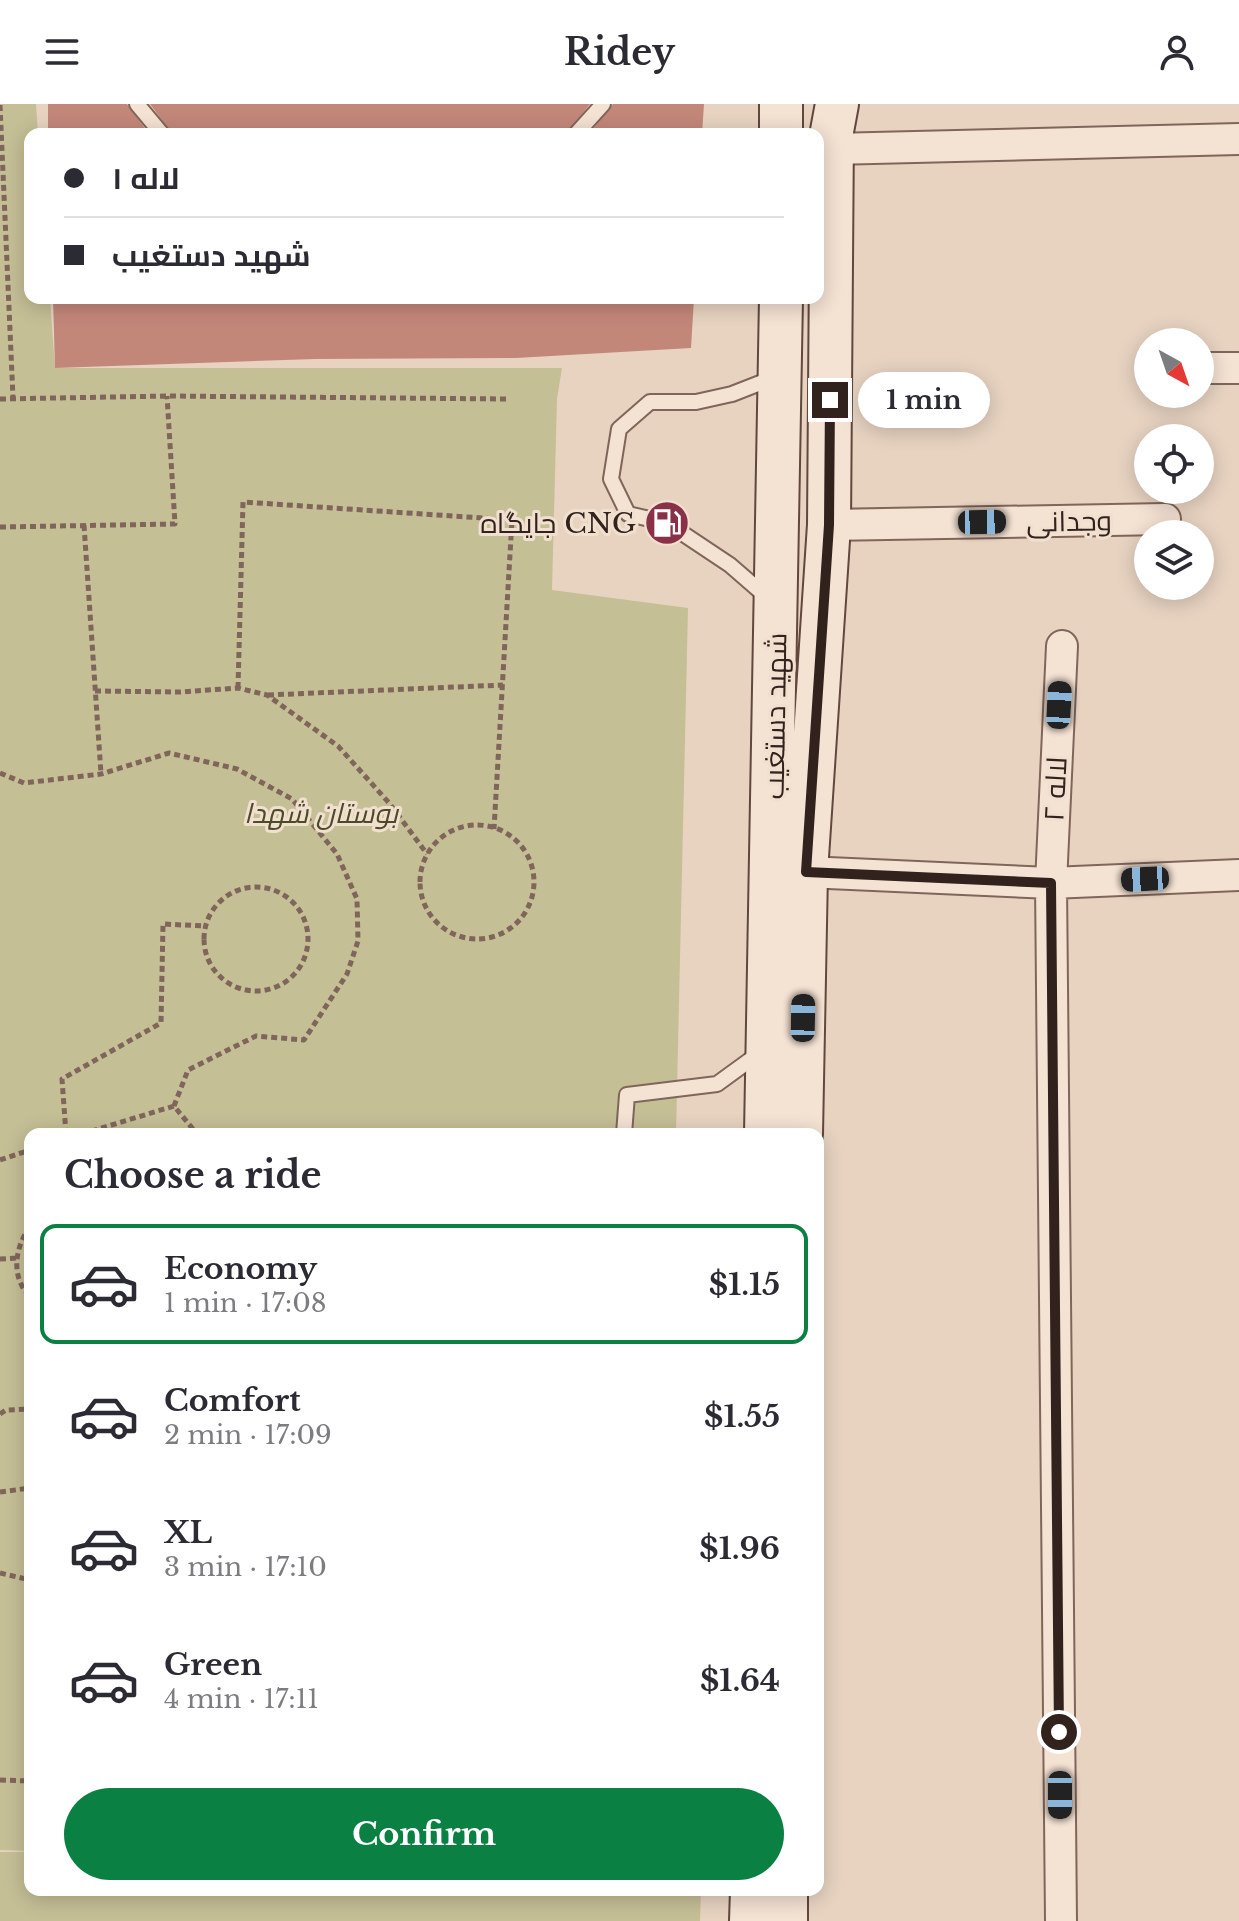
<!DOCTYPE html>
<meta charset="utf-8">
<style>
:root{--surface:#fff;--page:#f7f7f7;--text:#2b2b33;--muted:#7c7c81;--line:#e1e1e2;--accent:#0b8043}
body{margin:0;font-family:"Libre Baskerville",Cairo,serif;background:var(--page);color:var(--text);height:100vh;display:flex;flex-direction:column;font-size:30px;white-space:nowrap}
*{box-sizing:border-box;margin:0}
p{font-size:26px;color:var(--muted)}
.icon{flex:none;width:44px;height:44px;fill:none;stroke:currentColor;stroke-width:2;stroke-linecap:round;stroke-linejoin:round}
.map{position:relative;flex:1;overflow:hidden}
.panel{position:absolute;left:24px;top:1024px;width:800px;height:768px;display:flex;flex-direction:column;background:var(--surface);border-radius:16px;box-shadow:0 4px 20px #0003}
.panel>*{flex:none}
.hud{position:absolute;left:24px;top:24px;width:800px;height:176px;border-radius:16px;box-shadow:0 4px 20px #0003;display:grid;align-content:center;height:176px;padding:0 40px;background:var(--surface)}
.needle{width:52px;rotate:140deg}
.controls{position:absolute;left:1134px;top:224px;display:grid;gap:16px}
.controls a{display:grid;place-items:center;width:80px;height:80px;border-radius:50%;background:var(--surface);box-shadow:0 4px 20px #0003;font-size:40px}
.end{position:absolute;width:36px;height:36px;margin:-18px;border:10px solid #31221d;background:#fff;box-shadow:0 0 0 4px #fff}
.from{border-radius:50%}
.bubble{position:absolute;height:56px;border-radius:28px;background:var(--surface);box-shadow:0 4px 20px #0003;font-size:26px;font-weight:700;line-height:56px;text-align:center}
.car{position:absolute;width:24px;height:48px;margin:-24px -12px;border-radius:10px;box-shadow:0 0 6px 2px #0007;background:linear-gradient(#222 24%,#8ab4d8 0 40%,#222 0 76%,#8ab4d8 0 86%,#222 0)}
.hud b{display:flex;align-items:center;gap:28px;height:76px;font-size:30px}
.hud b+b{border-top:2px solid var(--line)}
.hud i{width:20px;height:20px;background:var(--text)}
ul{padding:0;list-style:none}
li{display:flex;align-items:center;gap:24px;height:120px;margin:0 16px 12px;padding:0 24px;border:4px solid transparent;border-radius:16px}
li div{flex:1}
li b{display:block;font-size:30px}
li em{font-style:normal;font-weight:700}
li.on{border-color:var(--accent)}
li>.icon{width:72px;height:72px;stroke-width:1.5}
h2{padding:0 40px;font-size:36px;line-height:96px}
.button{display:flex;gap:16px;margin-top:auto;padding:16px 40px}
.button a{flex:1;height:92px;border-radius:48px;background:var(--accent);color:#fff;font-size:32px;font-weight:700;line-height:92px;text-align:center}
header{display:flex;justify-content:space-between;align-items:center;height:104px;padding:0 40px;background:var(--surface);font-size:36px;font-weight:700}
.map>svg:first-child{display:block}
.green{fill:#c5bf96}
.building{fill:#c3877a}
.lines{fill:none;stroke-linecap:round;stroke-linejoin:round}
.lane-casing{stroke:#80655a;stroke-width:18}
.street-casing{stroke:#80655a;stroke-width:34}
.secondary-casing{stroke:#61473e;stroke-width:46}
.path{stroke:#80655a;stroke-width:5;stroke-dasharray:6 4;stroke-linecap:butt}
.lane{stroke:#f4e2d3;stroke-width:14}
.street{stroke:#f4e2d3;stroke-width:30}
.secondary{stroke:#f4e2d3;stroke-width:42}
.route{stroke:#31221d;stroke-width:10}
.labels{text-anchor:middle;stroke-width:6;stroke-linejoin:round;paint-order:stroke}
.street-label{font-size:28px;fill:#31221d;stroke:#f1dfcf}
.poi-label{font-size:28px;fill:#31221d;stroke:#f1dfcf;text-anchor:end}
.park-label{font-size:28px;font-style:italic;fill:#4b4b26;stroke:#f1dfcf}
</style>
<header><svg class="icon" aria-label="menu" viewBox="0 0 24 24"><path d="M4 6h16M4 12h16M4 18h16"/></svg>Ridey<svg class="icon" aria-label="person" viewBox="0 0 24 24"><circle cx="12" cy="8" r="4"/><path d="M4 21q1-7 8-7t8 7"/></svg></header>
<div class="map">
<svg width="1239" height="1817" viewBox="0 0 1239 1817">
<rect width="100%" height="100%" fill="#e8d3c1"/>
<path class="green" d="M 0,0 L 36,0 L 38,30 L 30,30 L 30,194 L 50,194 L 55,264 L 562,264 L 557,295 L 552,486 L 688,504 L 676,1030 L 30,1030 L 30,1747 L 0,1746 Z
M 0,1748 L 30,1748 L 30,1786 L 701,1786 L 700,1817 L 0,1817 Z"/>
<path class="building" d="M 48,0 L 127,0 L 149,30 L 48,30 Z
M 150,0 L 590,0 L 566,30 L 172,30 Z
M 613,0 L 704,0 L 702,30 L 589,30 Z
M 53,194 L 694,194 L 691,244 L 516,254 L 315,255 L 55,264 Z"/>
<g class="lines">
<g class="lane-casing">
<path id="lane" d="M 137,0 L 162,30
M 576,30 L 603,0
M 768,494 L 730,461 L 667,419 L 628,410 L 611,375 L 619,325 L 650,298 L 696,298 L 732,290 L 773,274
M 624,1030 L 627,991 L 717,980 L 761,948"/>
</g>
<g class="street-casing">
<path id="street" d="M 832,45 L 1239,35
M 1200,264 L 1239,264
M 829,421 L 1165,415
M 806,768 L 1051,779 L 1239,771
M 1061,1817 L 1051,779 L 1062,542"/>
</g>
<g class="secondary-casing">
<path id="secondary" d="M 781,0 L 781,30
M 766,1030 L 781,194
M 801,1030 L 806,768 L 829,421 L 832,27 L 837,0
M 751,1817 L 752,1786
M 786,1817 L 786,1786"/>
</g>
<path class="path" d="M 0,1 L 13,294
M 0,295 L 167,292 L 507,295
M 84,421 L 101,670
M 0,423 L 175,420 L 167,292
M 238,584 L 243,398 L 512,416 L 494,725
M 95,587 L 180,588 L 238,584 L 267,591 L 338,642 L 390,700 L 427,750
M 268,591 L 503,581
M 0,669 L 24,679 L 101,670 L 169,649 L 237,665 L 292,695 L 337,750 L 357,795 L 358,837 L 347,870 L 304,936 L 256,932 L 188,966 L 174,1002
M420 778a57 57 0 1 1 114 0a57 57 0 1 1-114 0Z
M204 835a52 52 0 1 1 104 0a52 52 0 1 1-104 0Z
M 66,1030 L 62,975 L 161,919 L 163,820 L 204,822
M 82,1030 L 174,1002 L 197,1030
M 0,1056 L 30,1046
M 30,1122 C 15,1144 10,1172 30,1193
M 0,1155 L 17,1154
M 0,1310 L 6,1306 L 30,1305
M 0,1388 L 30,1384
M 0,1469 L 30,1476
M 0,1676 L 30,1677"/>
<use href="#lane" class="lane"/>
<use href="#street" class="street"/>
<use href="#secondary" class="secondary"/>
</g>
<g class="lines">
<path class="route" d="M 830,296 L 829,421 L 806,768 L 1051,779 L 1059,1628"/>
</g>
<defs>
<g id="fuel-disc" transform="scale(2.3)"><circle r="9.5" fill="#883147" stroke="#f1dfcf"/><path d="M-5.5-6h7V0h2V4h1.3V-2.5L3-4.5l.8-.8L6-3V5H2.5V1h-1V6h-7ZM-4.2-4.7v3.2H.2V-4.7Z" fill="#fff"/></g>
</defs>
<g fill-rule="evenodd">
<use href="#fuel-disc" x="667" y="419"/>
</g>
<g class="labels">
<g class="street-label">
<text transform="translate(1069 417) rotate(-1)" y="10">وجدانی</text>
<text transform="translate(775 612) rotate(-89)" y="10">شهید دستغیب</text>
<text transform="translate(1055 685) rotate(-87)" y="10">لاله ۲</text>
</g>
<g class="poi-label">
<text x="636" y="429">جایگاه CNG</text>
</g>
<g class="park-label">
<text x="321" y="719">بوستان شهدا</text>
</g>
</g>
</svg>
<div class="controls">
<a><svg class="needle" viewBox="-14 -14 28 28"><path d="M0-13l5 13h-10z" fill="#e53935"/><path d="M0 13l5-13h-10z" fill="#7c7c81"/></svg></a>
<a><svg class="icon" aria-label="locate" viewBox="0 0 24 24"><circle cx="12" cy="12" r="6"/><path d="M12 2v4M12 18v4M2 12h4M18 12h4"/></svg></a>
<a><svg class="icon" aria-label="layers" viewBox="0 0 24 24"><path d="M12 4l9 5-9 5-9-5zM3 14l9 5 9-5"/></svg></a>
</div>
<i class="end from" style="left:1059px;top:1628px"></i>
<i class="end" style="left:830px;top:296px"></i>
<div class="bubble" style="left:858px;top:268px;width:132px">1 min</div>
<i class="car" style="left:982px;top:418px;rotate:89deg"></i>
<i class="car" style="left:1059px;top:601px;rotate:3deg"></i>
<i class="car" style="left:1145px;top:775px;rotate:267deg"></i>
<i class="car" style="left:803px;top:914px;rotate:1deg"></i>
<i class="car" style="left:1060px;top:1691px;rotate:180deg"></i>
<div class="hud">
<b><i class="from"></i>لاله ۱</b>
<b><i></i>شهید دستغیب</b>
</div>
<section class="panel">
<h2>Choose a ride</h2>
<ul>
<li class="on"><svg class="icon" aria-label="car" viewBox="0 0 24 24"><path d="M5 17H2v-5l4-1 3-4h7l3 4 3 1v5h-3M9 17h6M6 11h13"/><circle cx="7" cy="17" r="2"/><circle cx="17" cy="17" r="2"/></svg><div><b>Economy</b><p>1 min · 17:08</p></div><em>$1.15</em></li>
<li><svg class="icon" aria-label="car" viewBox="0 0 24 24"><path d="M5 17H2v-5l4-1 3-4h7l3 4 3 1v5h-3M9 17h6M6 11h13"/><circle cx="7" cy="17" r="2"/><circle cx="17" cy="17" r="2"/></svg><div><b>Comfort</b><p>2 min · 17:09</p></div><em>$1.55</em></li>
<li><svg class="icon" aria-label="car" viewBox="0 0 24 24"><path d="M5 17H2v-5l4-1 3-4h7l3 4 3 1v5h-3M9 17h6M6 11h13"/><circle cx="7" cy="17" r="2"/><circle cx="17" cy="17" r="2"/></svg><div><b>XL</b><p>3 min · 17:10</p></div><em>$1.96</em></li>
<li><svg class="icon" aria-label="car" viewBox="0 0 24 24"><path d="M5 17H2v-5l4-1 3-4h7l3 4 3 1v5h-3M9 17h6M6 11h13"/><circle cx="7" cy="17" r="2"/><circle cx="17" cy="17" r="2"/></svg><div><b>Green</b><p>4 min · 17:11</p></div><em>$1.64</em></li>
</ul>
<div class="button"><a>Confirm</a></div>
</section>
</div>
